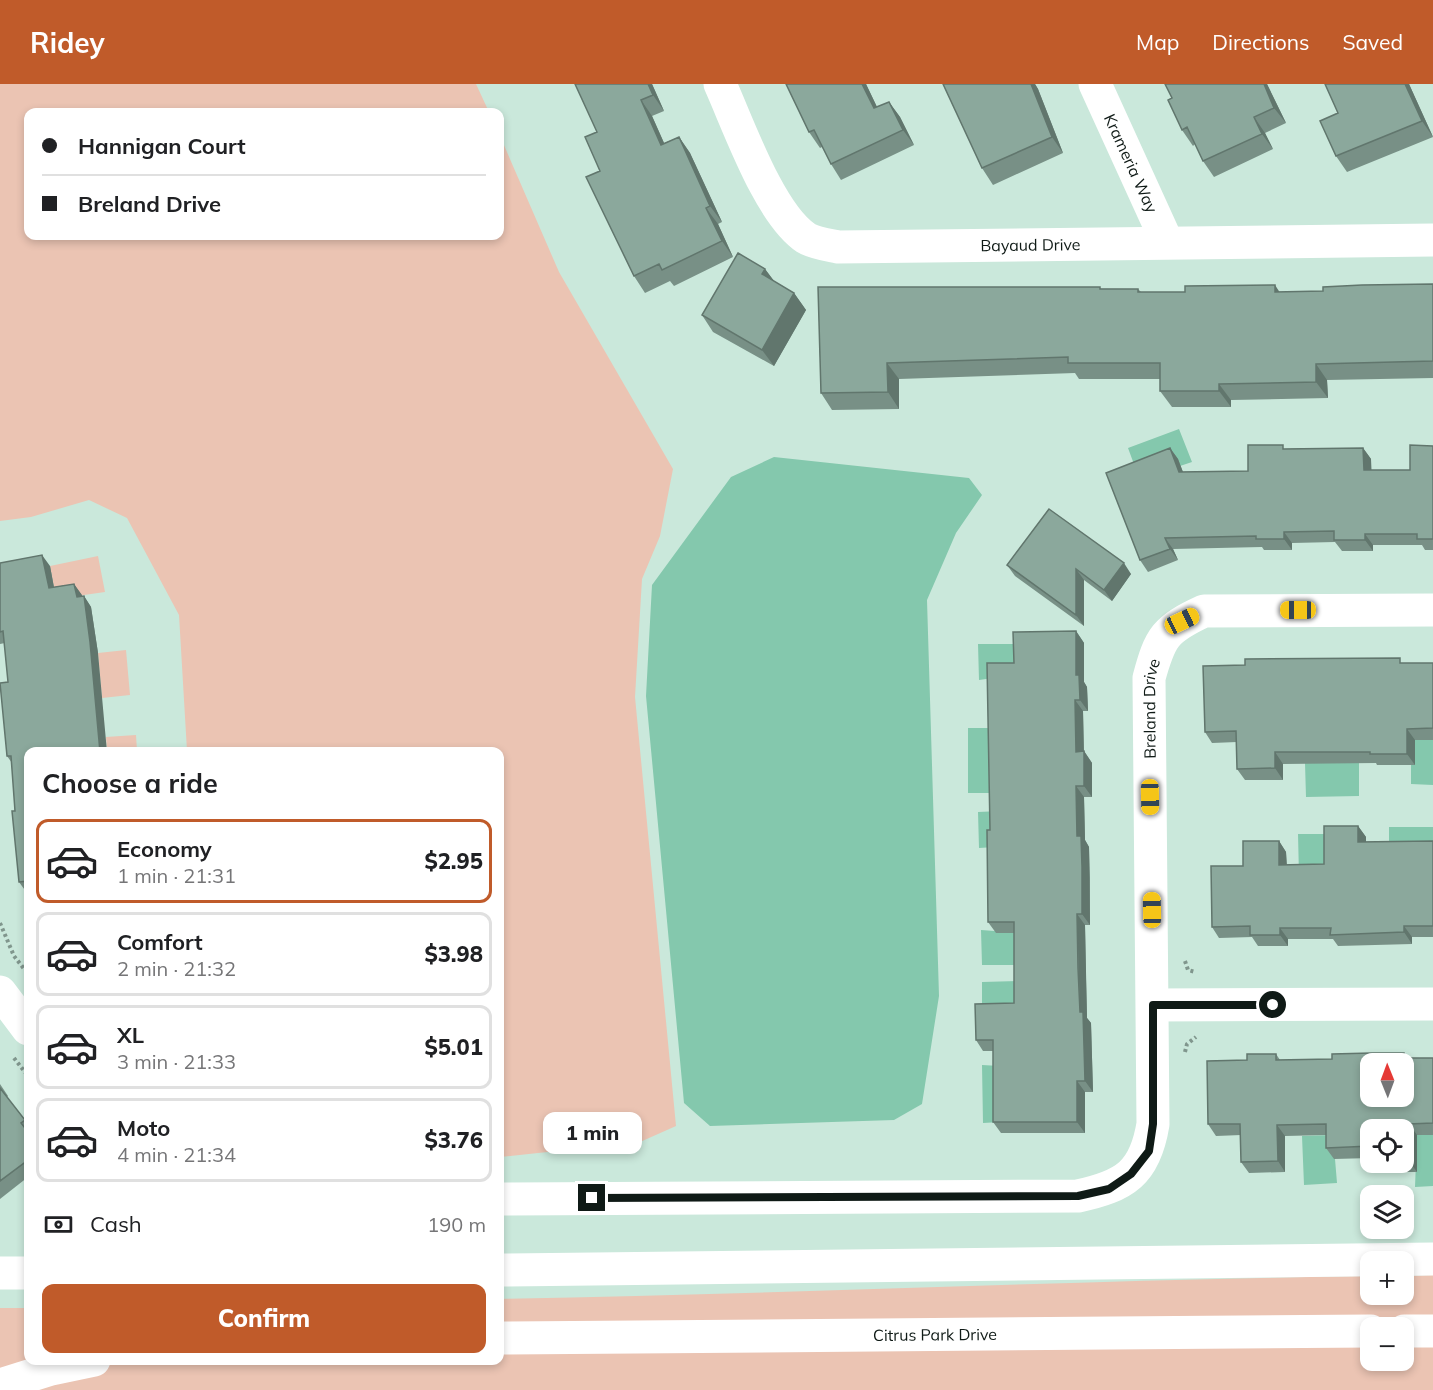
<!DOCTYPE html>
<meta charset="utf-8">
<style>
:root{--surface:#fff;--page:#f2f2f2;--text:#202124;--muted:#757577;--line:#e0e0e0;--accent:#c05b2a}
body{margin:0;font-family:Mulish,sans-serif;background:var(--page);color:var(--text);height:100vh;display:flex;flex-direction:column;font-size:22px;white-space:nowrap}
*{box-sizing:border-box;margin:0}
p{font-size:20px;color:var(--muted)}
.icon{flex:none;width:33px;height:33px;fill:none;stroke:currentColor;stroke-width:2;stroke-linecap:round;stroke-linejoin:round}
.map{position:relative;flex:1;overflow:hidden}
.sheet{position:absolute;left:24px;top:663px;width:480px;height:618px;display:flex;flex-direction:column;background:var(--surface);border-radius:12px;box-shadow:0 3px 9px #0003}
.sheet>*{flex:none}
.hud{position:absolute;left:24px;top:24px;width:480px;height:132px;border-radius:12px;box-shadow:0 3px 9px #0003;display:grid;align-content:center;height:132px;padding:0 18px;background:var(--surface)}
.needle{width:39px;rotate:359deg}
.controls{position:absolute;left:1360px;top:969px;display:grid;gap:12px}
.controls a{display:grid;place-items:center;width:54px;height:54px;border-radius:12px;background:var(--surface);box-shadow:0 3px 9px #0003;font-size:30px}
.end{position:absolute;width:27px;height:27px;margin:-14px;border:8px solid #0f1a16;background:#fff;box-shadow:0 0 0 3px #fff}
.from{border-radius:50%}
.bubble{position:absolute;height:42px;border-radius:12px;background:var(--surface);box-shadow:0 3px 9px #0003;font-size:20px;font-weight:800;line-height:42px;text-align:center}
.car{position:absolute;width:18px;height:36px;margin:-18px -9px;border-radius:8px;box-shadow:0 0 4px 2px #0007;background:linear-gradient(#f5c518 24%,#345 0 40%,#f5c518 0 76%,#345 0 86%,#f5c518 0)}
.hud b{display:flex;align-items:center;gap:21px;height:57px;font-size:22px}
.hud b+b{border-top:2px solid var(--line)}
.hud i{width:15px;height:15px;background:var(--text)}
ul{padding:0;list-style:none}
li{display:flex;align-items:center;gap:18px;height:84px;margin:0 12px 9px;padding:0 6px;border:3px solid var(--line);border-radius:12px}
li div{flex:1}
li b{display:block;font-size:22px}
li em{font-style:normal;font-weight:800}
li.current{border-color:var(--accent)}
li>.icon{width:54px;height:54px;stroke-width:1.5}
h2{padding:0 18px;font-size:27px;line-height:72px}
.pay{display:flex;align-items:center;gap:15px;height:66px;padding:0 18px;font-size:22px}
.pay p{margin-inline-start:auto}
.button{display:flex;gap:12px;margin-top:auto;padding:12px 18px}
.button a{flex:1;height:69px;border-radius:12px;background:var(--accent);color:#fff;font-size:24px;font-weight:800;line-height:69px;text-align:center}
header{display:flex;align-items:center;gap:36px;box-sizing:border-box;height:84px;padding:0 30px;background:var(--accent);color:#fff}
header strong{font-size:28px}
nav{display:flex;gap:33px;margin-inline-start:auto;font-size:21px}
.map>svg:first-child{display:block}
.green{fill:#ebc4b3;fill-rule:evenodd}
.water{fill:#84c8ad}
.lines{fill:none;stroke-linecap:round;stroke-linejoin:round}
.path{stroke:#80968d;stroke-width:4;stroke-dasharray:3 3;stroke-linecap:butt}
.minor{stroke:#fff;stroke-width:33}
.wall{fill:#789086}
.shaded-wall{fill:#61766d}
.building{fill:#8ba89c;stroke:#61766d;stroke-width:1.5;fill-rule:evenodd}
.route{stroke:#0f1a16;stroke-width:8}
.labels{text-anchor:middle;stroke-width:4.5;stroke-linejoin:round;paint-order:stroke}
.street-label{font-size:16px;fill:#0f1a16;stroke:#fff}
</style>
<header>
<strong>Ridey</strong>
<nav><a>Map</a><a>Directions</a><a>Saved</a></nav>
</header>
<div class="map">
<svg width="1433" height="1306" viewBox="0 0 1433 1306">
<rect width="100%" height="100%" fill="#cae8db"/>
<path class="green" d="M 0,0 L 476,0 L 489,28 L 28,28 L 28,152 L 500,152 L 500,52 L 559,188 L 673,385 L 660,452 L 642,495 L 635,613 L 676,1042 L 640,1058 L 500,1073 L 500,668 L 187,667 L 179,531 L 127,434 L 89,416 L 31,433 L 0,437 Z
M 98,472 L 105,508 L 56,515 L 50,482 Z
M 126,566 L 130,611 L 102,614 L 98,569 Z
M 136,651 L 137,667 L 107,667 L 106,653 Z
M 1433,1191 L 1433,1306 L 0,1306 L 0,1224 L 28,1224 L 28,1276 L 500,1276 L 500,1215 C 790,1210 1080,1196 1371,1192 L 1371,1210 L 1404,1210 L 1404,1192 ZM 1371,1244 L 1404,1244 L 1404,1276 L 1371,1276 Z"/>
<path class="water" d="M 1179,345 L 1192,378 L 1180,382 L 1178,376 L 1138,391 L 1128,364 Z
M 774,373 L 969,394 L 982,411 L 956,449 L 927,516 L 939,912 L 922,1020 L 894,1036 L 710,1042 L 684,1019 L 646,612 L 652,501 L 731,393 Z
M 978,560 L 1021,560 L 1022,590 L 979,596 Z
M 968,644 L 997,644 L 997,709 L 968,709 Z
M 1415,656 L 1433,656 L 1433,701 L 1411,700 L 1411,681 L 1415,681 Z
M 1305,679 L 1359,679 L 1359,712 L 1306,713 Z
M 1021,726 L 995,763 L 979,764 L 978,728 Z
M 1389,743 L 1433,743 L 1433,768 L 1389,768 Z
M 1298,750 L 1333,750 L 1332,791 L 1299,792 Z
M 981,846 L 1022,849 L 1022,881 L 982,881 Z
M 1021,897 L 1022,930 L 982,931 L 982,898 Z
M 982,981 L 1000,982 L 1000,1038 L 983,1039 Z
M 1333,1051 L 1337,1099 L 1304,1101 L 1302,1052 Z
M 1417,1051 L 1433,1051 L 1433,1102 L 1415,1103 Z"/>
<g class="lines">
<path class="path" d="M 0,839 L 14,872 L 25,886
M 1185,877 L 1188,886 L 1195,888
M 1185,968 L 1187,960 L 1196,953
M 14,974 L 28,992"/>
<g class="minor">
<path id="s1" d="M 720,0 C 739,42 769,129 806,154 C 814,159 828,161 838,163 L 1433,156"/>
<path id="s2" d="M 1095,0 L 1167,158"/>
<path d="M 0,908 L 28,945"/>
<path d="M 1153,921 L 1433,920"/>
<path id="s3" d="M 500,1115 L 1078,1112 C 1125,1102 1145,1089 1153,1040 L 1149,594 C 1160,553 1165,545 1204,527 L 1433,526"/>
<path d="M 500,1186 L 1433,1175"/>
<path d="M 0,1189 L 28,1189"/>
<path d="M 1404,1247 L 1433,1247"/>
<path id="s4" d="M 500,1254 L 1371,1247"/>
<path d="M 0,1301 L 51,1285 L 94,1276"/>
</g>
</g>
<path class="wall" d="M 652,0 L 664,27 L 652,32 L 664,59 L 679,53 L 690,69 L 722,138 L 718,140 L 733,173 L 674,202 L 670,197 L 645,209 L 634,192 L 600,87 L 597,48 Z
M 786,0 L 866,0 L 877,23 L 889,18 L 900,33 L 914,61 L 841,96 L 831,80 L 822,63 L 820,64 L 809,48 Z
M 943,0 L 1035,0 L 1038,5 L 1063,69 L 993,101 L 982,84 Z
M 1165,0 L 1267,0 L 1286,39 L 1265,49 L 1273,65 L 1214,93 L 1203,77 L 1195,60 L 1193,62 L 1182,46 L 1172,14 Z
M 1325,0 L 1409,0 L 1433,53 L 1347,88 L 1336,72 L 1338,29 Z
M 765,185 L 774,197 L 794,209 L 806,226 L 774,282 L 713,248 L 702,231 Z
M 1433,200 L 1433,294 L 1327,296 L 1328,314 L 1231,316 L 1231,323 L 1172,323 L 1160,307 L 1160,295 L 1079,295 L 1075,289 L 899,295 L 899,325 L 832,326 L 821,309 L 818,203 L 1138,205 L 1141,208 L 1280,208 L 1323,207 Z
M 1433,362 L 1433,466 L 1425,466 L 1422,461 L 1373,461 L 1373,467 L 1342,467 L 1335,458 L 1292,459 L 1292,466 L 1264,466 L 1262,463 L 1173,465 L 1178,476 L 1148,488 L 1140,476 L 1170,364 L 1178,375 L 1183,388 L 1248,387 L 1285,365 L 1363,364 L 1371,375 L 1371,386 L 1410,386 Z
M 1049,425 L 1131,490 L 1112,517 L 1084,496 L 1084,542 L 1015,492 L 1007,481 Z
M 0,479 L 50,482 L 54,503 L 74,500 L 82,512 L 84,512 L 91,523 L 98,569 L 28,668 L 28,809 L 27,809 L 19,798 L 12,679 L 7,672 L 8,598 L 5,559 L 0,560 Z
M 1076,547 L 1084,559 L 1084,598 L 1087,603 L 1088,627 L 1083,627 L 1084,667 L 1092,679 L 1092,713 L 1084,713 L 1085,756 L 1089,763 L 1090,794 L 1090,841 L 1085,841 L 1086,895 L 1087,934 L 1091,939 L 1093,1008 L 1085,1008 L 1085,1049 L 1001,1049 L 993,1038 L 993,967 L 983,967 L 976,956 L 1014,919 L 1014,849 L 996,849 L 988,838 L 990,746 L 1014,579 Z
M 1403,579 L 1433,579 L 1433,656 L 1415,656 L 1415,681 L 1377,681 L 1376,679 L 1283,680 L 1283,696 L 1245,696 L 1237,685 L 1237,658 L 1212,659 L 1205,648 Z
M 1358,742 L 1366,753 L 1366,758 L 1433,757 L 1433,853 L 1412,853 L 1412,860 L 1338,862 L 1333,855 L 1288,855 L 1288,862 L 1258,862 L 1252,853 L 1219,854 L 1212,843 L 1243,782 L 1279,757 L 1286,768 L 1287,781 L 1324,780 Z
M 1276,970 L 1280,976 L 1433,974 L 1433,1051 L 1417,1051 L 1417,1088 L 1381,1088 L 1374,1078 L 1404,1078 L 1404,1046 L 1371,1046 L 1371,1074 L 1334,1075 L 1326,1064 L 1326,1051 L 1285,1052 L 1285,1088 L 1249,1089 L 1241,1078 L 1241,1051 L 1216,1052 L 1208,1040 L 1247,976 Z
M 0,1000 L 8,1012 L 7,1013 L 28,1042 L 28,1093 L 0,1115 Z"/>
<path class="shaded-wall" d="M 648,0 L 652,0 L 664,27 L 653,11 Z
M 862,0 L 866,0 L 885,40 L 874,24 Z
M 1031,0 L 1035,0 L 1038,5 L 1063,69 L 1052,53 Z
M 1264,0 L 1267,0 L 1286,39 L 1274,24 Z
M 1405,0 L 1409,0 L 1433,53 L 1422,37 Z
M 641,16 L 652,32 L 672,77 L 661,61 Z
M 889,18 L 900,33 L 914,61 L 903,46 Z
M 1254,33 L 1265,49 L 1273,65 L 1262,50 Z
M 679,53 L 690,69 L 722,138 L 710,122 Z
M 706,124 L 718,140 L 733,173 L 722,157 Z
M 765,185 L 777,201 L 762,190 Z
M 1275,201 L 1286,218 L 1275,208 Z
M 794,209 L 806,226 L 774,282 L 762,266 Z
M 887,279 L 899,295 L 899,325 L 888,308 Z
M 1316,280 L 1327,296 L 1328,314 L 1316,298 Z
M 1219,300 L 1231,316 L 1231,323 L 1219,307 Z
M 1170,364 L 1178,375 L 1187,399 L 1179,388 Z
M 1363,364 L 1371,375 L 1372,397 L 1364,386 Z
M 1284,448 L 1292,459 L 1292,466 L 1284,455 Z
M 1365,450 L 1373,461 L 1373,467 L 1365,456 Z
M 1165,454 L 1173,465 L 1178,476 L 1170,465 Z
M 42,471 L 50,482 L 56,515 L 49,504 Z
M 1124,479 L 1131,490 L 1112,517 L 1104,506 Z
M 1076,485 L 1084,496 L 1084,542 L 1076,531 Z
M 74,500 L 82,511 L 84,524 L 77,513 Z
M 84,512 L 91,523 L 98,569 L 107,668 L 100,668 Z
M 1076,547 L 1084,559 L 1084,598 L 1087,603 L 1088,627 L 1080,616 L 1076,591 Z
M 1075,616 L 1083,627 L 1084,679 L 1076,668 Z
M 1407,645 L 1415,656 L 1415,681 L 1407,670 Z
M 1084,667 L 1092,679 L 1092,713 L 1084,702 Z
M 1275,668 L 1283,680 L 1283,696 L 1275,684 Z
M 1076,702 L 1084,713 L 1085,756 L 1089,763 L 1090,841 L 1082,830 L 1077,752 Z
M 1358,742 L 1366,753 L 1366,769 L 1358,758 Z
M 1279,757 L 1286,768 L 1287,792 L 1279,781 Z
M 1077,830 L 1085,841 L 1087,934 L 1091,939 L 1093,1008 L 1085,997 L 1080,928 Z
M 1404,842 L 1412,853 L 1412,860 L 1404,848 Z
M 1280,844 L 1288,855 L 1288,862 L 1280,851 Z
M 1077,997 L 1085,1008 L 1085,1049 L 1077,1038 Z
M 1409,1040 L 1417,1051 L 1417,1088 L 1409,1077 Z
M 1277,1041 L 1285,1052 L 1285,1088 L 1278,1077 Z"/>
<path class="building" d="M 575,0 L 648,0 L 653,11 L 641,16 L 661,61 L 679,53 L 710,122 L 706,124 L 722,157 L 662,186 L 659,180 L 634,192 L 586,93 L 600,87 L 585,53 L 597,48 Z
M 786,0 L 862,0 L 874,24 L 889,18 L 903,46 L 831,80 L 814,46 L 809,48 Z
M 943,0 L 1031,0 L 1052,53 L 982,84 Z
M 1165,0 L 1264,0 L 1274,24 L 1254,33 L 1262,50 L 1203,77 L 1187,43 L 1182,46 L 1168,16 L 1172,14 Z
M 1325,0 L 1405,0 L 1422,37 L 1336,72 L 1320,37 L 1338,29 Z
M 738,169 L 765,185 L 762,190 L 794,209 L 762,266 L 702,231 Z
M 1433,200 L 1433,277 L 1316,280 L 1316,298 L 1219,300 L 1219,307 L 1160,307 L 1160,279 L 1068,279 L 1068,273 L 887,279 L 888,308 L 821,309 L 818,203 L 1100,203 L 1100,205 L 1138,205 L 1138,208 L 1185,208 L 1185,202 L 1275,201 L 1275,208 L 1323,207 L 1323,203 L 1362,201 Z
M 1248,361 L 1283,361 L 1283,365 L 1363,364 L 1364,386 L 1410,386 L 1410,361 L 1433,362 L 1433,455 L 1417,455 L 1417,450 L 1365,450 L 1365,456 L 1334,456 L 1334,447 L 1284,448 L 1284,455 L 1256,455 L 1256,452 L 1165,454 L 1170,465 L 1140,476 L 1106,389 L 1170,364 L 1179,388 L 1248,387 Z
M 1049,425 L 1124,479 L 1104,506 L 1076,485 L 1076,531 L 1007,481 Z
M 42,471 L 49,504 L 74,500 L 77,513 L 84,512 L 90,558 L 100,668 L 28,668 L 28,797 L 19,798 L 12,727 L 15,727 L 11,672 L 7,672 L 0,599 L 8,598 L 3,547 L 0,548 L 0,479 Z
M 1076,547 L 1076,591 L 1079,591 L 1080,616 L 1075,616 L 1076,668 L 1084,667 L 1084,702 L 1076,702 L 1077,752 L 1081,752 L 1082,783 L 1082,830 L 1077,830 L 1078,884 L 1080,928 L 1083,928 L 1085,997 L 1077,997 L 1077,1038 L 993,1038 L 993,956 L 976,956 L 975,920 L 1014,919 L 1014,838 L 988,838 L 987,746 L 990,746 L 987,579 L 1014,579 L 1013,548 Z
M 1400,574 L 1400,579 L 1433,579 L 1433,644 L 1407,645 L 1407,670 L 1370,670 L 1370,668 L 1275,668 L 1275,684 L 1237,685 L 1236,647 L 1205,648 L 1203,582 L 1245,581 L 1245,575 Z
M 1324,742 L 1358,742 L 1358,758 L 1433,757 L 1433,842 L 1404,842 L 1404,848 L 1330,851 L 1331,844 L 1280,844 L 1280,851 L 1250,851 L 1250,842 L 1212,843 L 1211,782 L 1243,782 L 1243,757 L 1279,757 L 1279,781 L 1324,780 Z
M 1372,969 L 1404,969 L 1404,974 L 1433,974 L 1433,1039 L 1409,1040 L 1409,1077 L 1404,1077 L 1404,1046 L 1371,1046 L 1371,1062 L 1326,1064 L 1326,1040 L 1277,1041 L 1278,1077 L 1241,1078 L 1240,1040 L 1208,1040 L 1207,977 L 1247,976 L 1247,970 L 1276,970 L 1276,976 L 1332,975 L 1332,970 ZM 1371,980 L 1404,980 L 1404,1012 L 1371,1012 Z
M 0,1004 L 25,1036 L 21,1039 L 28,1048 L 28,1076 L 0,1097 Z"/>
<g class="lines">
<path class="route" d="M 592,1114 L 1078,1112 L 1109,1105 L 1131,1090 L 1149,1067 L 1153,1040 L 1153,921 L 1273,921"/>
</g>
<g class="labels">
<g class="street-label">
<text dy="6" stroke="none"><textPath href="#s2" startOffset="87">Krameria Way</textPath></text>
<text dy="6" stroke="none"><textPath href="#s1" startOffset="404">Bayaud Drive</textPath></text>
<text dy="6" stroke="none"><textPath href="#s3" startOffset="1107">Breland Drive</textPath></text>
<text dy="6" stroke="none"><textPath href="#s4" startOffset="435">Citrus Park Drive</textPath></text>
</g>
</g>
</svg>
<div class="controls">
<a><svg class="needle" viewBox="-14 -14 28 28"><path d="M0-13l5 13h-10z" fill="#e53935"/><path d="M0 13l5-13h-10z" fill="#757577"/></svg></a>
<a><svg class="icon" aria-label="locate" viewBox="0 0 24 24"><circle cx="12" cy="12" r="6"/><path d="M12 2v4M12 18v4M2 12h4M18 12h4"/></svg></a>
<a><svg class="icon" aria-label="layers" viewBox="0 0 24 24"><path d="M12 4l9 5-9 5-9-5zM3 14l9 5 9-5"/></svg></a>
<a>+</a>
<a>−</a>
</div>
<i class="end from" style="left:1273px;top:921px"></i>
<i class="end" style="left:592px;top:1114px"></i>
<div class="bubble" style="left:543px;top:1028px;width:99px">1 min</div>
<i class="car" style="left:1298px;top:526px;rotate:270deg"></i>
<i class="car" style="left:1182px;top:537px;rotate:65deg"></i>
<i class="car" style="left:1150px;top:713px;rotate:179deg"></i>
<i class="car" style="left:1152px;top:826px;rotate:359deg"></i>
<div class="hud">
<b><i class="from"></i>Hannigan Court</b>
<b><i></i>Breland Drive</b>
</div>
<section class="sheet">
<h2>Choose a ride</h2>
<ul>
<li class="current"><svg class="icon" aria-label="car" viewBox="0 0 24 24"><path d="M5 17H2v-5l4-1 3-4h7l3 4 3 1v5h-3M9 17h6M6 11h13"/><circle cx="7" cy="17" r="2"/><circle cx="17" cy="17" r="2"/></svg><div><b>Economy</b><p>1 min · 21:31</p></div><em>$2.95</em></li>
<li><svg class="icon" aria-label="car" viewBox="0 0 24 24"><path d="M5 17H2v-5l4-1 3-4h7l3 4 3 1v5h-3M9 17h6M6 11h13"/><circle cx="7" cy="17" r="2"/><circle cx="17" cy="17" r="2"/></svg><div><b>Comfort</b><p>2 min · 21:32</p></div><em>$3.98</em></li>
<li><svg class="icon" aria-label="car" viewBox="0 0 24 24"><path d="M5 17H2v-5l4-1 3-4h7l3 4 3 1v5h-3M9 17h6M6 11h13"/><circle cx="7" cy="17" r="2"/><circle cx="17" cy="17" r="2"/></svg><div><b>XL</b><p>3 min · 21:33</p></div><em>$5.01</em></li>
<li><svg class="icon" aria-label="car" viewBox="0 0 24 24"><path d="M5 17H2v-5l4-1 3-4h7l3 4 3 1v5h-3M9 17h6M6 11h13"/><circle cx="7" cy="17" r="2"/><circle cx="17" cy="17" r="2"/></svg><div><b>Moto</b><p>4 min · 21:34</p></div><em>$3.76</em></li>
</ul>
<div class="pay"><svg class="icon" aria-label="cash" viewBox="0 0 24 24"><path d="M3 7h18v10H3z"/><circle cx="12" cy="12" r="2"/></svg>Cash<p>190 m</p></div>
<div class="button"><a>Confirm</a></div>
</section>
</div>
